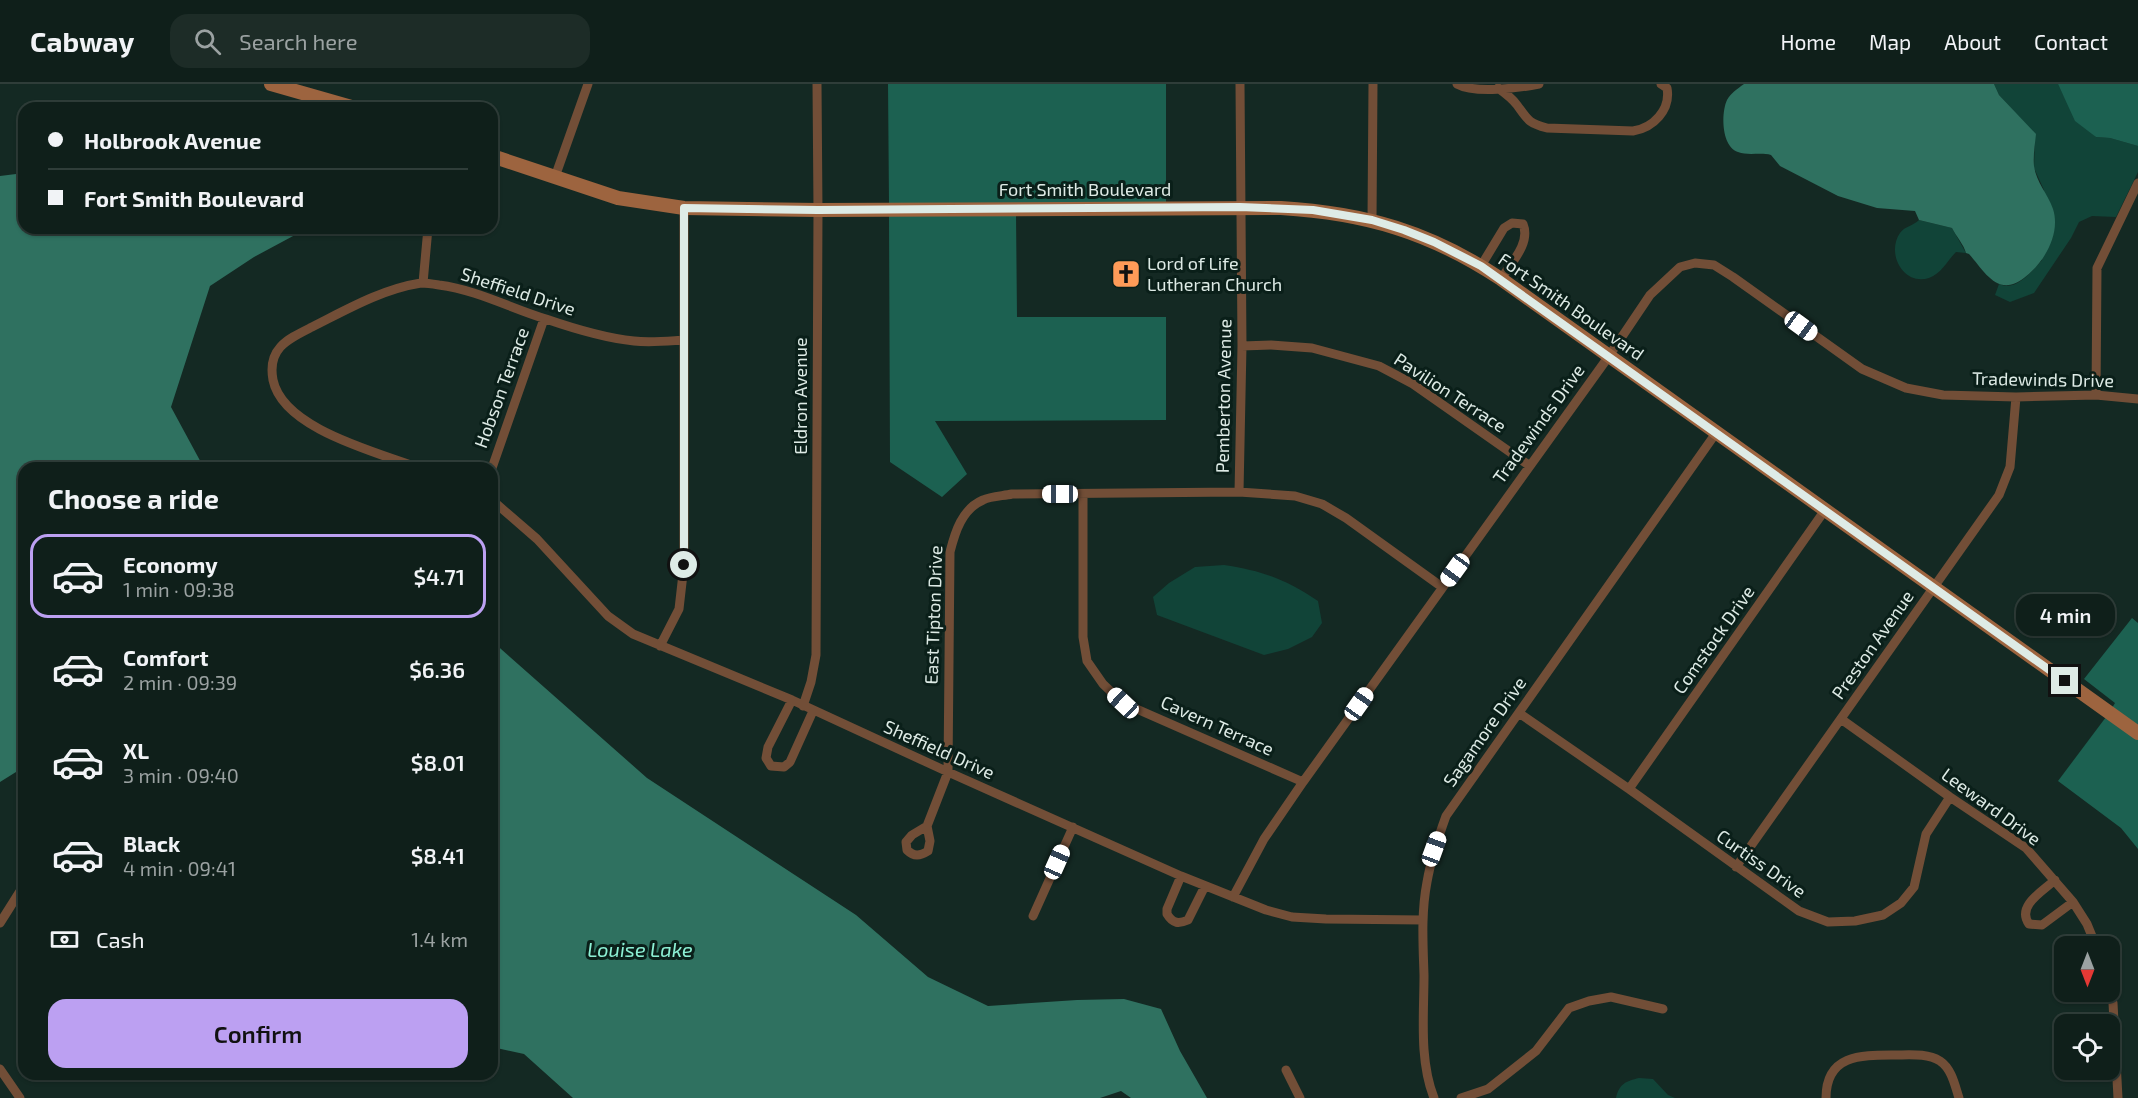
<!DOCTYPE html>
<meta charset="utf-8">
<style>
:root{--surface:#0f1f1a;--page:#1d2c27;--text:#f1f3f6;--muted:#9ba2a2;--line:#2f3d39;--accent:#bca0f2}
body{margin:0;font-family:"Exo 2",sans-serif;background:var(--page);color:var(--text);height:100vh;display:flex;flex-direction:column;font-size:22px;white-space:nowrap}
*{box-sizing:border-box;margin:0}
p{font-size:20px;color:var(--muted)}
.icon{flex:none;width:33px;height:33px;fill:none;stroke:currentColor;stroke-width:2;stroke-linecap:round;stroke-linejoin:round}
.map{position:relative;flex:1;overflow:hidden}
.side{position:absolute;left:18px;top:378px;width:480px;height:618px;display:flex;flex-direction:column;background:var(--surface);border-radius:18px;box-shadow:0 2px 4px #0004,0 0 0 2px var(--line)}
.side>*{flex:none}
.banner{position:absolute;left:18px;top:18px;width:480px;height:132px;border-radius:18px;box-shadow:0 2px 4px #0004,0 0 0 2px var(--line);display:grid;align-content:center;height:132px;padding:0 30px;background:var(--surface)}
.needle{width:39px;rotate:180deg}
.tools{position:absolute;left:2054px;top:852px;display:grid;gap:12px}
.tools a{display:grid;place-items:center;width:66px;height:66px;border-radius:12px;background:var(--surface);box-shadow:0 2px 4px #0004,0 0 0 2px var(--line);font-size:30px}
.end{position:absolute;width:27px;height:27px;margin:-14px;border:8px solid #deebe6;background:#111;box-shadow:0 0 0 3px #111}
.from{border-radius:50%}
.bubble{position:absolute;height:42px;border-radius:18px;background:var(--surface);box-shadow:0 2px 4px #0004,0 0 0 2px var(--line);font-size:20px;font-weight:600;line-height:42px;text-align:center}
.car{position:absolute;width:18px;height:36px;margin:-18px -9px;border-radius:8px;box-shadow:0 0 4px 2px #0007;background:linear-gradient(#fff 24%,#345 0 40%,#fff 0 76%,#345 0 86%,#fff 0)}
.banner b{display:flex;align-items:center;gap:21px;height:57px;font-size:22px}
.banner b+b{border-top:2px solid var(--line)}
.banner i{width:15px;height:15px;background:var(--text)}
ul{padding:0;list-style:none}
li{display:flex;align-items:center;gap:18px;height:84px;margin:0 12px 9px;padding:0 18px;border:3px solid transparent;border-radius:18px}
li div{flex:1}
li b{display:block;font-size:22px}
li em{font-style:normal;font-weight:600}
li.on{border-color:var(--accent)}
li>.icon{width:54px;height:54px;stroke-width:1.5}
h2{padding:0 30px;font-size:27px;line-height:72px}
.pay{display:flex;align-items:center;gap:15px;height:66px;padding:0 30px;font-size:22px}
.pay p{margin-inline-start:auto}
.action{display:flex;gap:12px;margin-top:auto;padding:12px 30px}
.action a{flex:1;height:69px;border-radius:18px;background:var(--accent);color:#111;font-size:24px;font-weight:600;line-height:69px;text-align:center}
header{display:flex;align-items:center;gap:36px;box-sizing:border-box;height:84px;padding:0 30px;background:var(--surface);border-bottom:2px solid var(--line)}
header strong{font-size:28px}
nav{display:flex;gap:33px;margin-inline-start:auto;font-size:21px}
.search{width:420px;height:54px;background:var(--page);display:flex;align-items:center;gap:15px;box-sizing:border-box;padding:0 21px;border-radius:18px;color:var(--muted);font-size:22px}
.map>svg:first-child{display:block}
.green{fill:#114438}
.forest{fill:#1c6151}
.water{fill:#2f7160}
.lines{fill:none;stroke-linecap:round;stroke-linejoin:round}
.street{stroke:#724e37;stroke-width:9}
.secondary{stroke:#9d643f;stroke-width:14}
.route{stroke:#deebe6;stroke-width:8}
.labels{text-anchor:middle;stroke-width:6;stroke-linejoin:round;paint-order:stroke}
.street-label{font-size:18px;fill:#deebe6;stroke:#0a1f19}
.poi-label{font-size:18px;fill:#deebe6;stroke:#0a1f19;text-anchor:start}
.water-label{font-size:20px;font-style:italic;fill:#8df1d5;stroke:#0a1f19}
</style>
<header>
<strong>Cabway</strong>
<div class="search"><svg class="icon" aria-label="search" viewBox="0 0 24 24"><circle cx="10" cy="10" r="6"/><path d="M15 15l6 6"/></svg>Search here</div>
<nav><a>Home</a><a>Map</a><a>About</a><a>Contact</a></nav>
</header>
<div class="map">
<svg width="2138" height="1014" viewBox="0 0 2138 1014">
<rect width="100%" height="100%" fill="#142923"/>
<path class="green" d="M 1994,0 L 2058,0 L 2065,14 L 2096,53 L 2110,54 L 2138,62 L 2138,88 L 2116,133 L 2092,132 L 2079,138 L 2071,154 L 2034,209 L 2010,218 L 1995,211 L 1999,200 C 2016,208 2032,187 2042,176 L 2044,106 L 2034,84 L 2035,50 L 1999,11 Z
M 135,20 L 285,21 L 290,24 L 133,24 Z
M 1919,136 L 1952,144 L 1966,169 L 1956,168 C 1947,177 1942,189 1929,194 C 1903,202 1886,169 1900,149 C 1905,142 1913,142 1919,136 Z
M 1224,481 C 1263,487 1285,495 1318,517 L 1322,539 L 1312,553 L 1288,565 L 1264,571 L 1157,531 L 1153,513 L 1169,499 L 1195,483 Z
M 1639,994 L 1653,995 L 1668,1011 L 1675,1014 L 1616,1014 C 1619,1000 1626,997 1639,994 Z"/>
<path class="forest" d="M 888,0 L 1166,0 L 1166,118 L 889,120 Z
M 2058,0 L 2138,0 L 2138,62 L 2110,54 L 2096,53 L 2075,37 Z
M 1016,130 L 1017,233 L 1166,233 L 1166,336 L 935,337 L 967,390 L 942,413 L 890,378 L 889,131 Z
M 2132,534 L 2138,539 L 2138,643 L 2112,624 L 2115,619 L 2084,595 Z
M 2106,633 L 2138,656 L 2138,765 L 2121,744 L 2058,697 Z"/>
<path class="water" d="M 1744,0 L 1994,0 L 1999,11 L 2036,50 C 2035,60 2033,72 2034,82 C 2036,98 2048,110 2053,125 C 2061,150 2044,179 2024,194 C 1998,214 1985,188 1969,170 L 1966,169 C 1964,161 1956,152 1952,144 L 1919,136 L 1915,127 L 1877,124 L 1838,112 L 1780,82 L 1771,71 C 1761,68 1748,72 1738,68 C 1721,62 1721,29 1727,16 C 1731,9 1737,5 1744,0 Z
M 24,89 L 24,144 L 308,144 L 254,173 L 210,202 L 171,323 L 204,384 L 24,384 L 24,683 L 0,698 L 0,92 Z
M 492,557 L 647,694 L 856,831 L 928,893 L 988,922 L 1077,916 L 1124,915 L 1161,925 L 1180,967 L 1207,1014 L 1131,1014 L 1121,1007 L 1100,1014 L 573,1014 L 524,970 L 492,963 Z"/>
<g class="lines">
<path class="street" d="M 1457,0 C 1475,10 1519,4 1539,0
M 1498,4 C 1505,9 1512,14 1517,21 C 1528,36 1528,39 1547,44 L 1633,47 C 1653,44 1671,26 1667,4 L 1661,0
M 555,93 L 588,0
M 1372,136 L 1373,0
M 1481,182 L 1504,144 L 1512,139 L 1523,140 C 1531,159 1511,179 1501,195
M 423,199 L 428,144
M 1242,262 L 1271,261 L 1312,264 L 1379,282 L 1413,300 L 1530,382
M 2096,311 L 2097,184 L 2138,99
M 419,384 C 377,368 283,345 273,296 C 267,264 288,255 312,243 C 346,226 382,205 421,199 C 427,199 433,200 439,201 C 477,206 510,224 546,235 C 575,245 604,254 634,257 C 650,259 668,257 684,256
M 492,384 L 544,235
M 1239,408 L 1242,262 L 1240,0
M 1083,410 L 1083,553 L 1087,577 L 1103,600 L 1123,619 L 1303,698
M 492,416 L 537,455 L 608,532 L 633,550 L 792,616 L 948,688 L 1181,792 L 1266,826 L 1292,833 L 1326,835 L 1423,836
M 660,562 L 679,525 L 684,481 L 684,124
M 792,616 L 768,663 L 766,674 L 771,682 L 784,683 L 790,678 L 813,627
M 803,622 L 811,598 L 816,571 L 818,126 L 817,0
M 1519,629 L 1629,705 L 1799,827 L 1828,838 L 1855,837 L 1883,831 L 1901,819 L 1914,803 L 1926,750 L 1950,713
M 1841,635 L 1950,713 L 2026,764 L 2073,818 L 2087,840 L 2096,862
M 1629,705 L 1825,426
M 927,742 L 930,757 L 928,767 C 920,772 914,773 907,766 L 906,758 L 912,751 L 927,742 L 948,688 L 950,468 C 955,448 962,425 983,416 C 991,412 1003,412 1012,410 L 1239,408 L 1295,412 L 1322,420 L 1346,434 L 1442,503
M 24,780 L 22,789 L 24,793
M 1736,783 L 1999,411 L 2010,383 L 2016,313
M 1181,792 L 1167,825 L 1167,830 C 1173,840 1179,840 1188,836 L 1205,802
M 2055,796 C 2043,807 2016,822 2029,840 L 2042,841 L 2073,818
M 1233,813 L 1264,755 L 1303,698 L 1609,272 L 1650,211 L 1680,183 L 1695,179 L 1714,181 L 1733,193 L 1862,285 L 1906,304 L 1943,311 L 2016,313 L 2096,311 L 2138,315
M 1033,832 L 1073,743
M 0,839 L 24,801
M 2109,906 L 2113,919 L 2118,1014
M 0,985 L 20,1014
M 1286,986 L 1300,1014
M 1434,1014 C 1419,976 1424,931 1424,891 C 1423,860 1421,829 1427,798 C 1431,775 1438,754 1446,732 L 1716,349
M 1461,1014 L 1488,1005 L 1536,967 L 1569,924 L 1589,917 L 1611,913 L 1663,925
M 1826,1014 C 1826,970 1862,971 1894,971 C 1910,971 1927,969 1940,977 C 1952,985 1955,1002 1959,1014"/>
<path class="secondary" d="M 271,0 L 355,24
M 492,72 L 618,114 L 684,124 L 818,126 L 1281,124 C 1365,129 1430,148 1501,195 L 2138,649"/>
</g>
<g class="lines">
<path class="route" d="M 684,481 L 684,124 L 818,126 L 1240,123 L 1313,126 L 1372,136 L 1404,146 L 1434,158 L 1481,182 L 2065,597"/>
</g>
<defs>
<g id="church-square" transform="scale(1.5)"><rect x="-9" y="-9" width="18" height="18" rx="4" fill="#fe9b58" stroke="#0a1f19"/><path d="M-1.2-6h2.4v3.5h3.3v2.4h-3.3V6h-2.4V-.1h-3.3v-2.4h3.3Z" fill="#111"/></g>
</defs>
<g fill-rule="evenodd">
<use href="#church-square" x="1126" y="190"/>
</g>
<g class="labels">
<g class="street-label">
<text x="1085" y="112">Fort Smith Boulevard</text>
<text transform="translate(518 208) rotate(18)" y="6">Sheffield Drive</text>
<text transform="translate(1571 223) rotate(35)" y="6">Fort Smith Boulevard</text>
<text transform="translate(2043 296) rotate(1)" y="6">Tradewinds Drive</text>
<text transform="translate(502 304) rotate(-70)" y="6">Hobson Terrace</text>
<text transform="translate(1450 309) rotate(33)" y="6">Pavilion Terrace</text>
<text transform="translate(801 312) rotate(-90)" y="6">Eldron Avenue</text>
<text transform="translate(1224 312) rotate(-89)" y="6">Pemberton Avenue</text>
<text transform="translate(1539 340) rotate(-54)" y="6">Tradewinds Drive</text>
<text transform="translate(934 531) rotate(-88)" y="6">East Tipton Drive</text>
<text transform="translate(1714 556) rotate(-55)" y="6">Comstock Drive</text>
<text transform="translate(1873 561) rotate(-55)" y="6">Preston Avenue</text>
<text transform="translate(1217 642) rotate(24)" y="6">Cavern Terrace</text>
<text transform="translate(1485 648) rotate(-55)" y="6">Sagamore Drive</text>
<text transform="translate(939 666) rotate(24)" y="6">Sheffield Drive</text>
<text transform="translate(1991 723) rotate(36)" y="6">Leeward Drive</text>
<text transform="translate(1761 780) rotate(35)" y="6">Curtiss Drive</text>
</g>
<g class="poi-label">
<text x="1147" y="186">Lord of Life<tspan x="1147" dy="21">Lutheran Church</tspan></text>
</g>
<g class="water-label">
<text x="640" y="873">Louise Lake</text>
</g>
</g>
</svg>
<div class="tools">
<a><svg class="needle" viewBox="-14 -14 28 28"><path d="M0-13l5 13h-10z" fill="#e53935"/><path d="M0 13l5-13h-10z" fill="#9ba2a2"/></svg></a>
<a><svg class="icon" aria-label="locate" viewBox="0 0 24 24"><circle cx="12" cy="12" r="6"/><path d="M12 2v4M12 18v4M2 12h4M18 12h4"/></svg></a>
</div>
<i class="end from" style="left:684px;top:481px"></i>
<i class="end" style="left:2065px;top:597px"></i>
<div class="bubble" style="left:2016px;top:510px;width:99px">4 min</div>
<i class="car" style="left:1801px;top:242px;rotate:126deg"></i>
<i class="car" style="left:1060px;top:410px;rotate:270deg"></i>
<i class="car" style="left:1455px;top:486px;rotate:216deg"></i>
<i class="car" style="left:1123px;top:619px;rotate:313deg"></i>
<i class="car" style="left:1359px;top:620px;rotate:35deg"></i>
<i class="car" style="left:1434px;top:765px;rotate:20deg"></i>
<i class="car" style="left:1057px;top:778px;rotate:24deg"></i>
<div class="banner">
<b><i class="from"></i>Holbrook Avenue</b>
<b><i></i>Fort Smith Boulevard</b>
</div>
<section class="side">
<h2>Choose a ride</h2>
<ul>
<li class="on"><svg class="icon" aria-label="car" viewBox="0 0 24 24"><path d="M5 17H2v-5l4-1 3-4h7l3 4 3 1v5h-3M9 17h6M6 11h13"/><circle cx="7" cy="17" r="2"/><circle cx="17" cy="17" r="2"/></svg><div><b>Economy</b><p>1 min · 09:38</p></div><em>$4.71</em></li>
<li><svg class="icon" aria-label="car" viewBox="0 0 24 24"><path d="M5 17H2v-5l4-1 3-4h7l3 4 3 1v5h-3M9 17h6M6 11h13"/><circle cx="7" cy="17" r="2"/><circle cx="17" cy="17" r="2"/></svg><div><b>Comfort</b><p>2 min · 09:39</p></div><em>$6.36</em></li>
<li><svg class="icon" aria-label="car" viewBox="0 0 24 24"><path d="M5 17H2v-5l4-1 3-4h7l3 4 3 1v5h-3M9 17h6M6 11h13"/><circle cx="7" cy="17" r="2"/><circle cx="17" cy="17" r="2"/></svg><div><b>XL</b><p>3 min · 09:40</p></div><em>$8.01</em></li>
<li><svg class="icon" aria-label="car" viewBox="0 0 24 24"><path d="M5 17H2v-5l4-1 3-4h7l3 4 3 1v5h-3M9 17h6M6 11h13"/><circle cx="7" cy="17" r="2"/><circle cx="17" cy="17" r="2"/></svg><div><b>Black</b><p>4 min · 09:41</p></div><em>$8.41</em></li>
</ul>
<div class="pay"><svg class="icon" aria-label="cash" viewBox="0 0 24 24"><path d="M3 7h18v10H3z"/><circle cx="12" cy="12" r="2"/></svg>Cash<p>1.4 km</p></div>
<div class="action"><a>Confirm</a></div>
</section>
</div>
